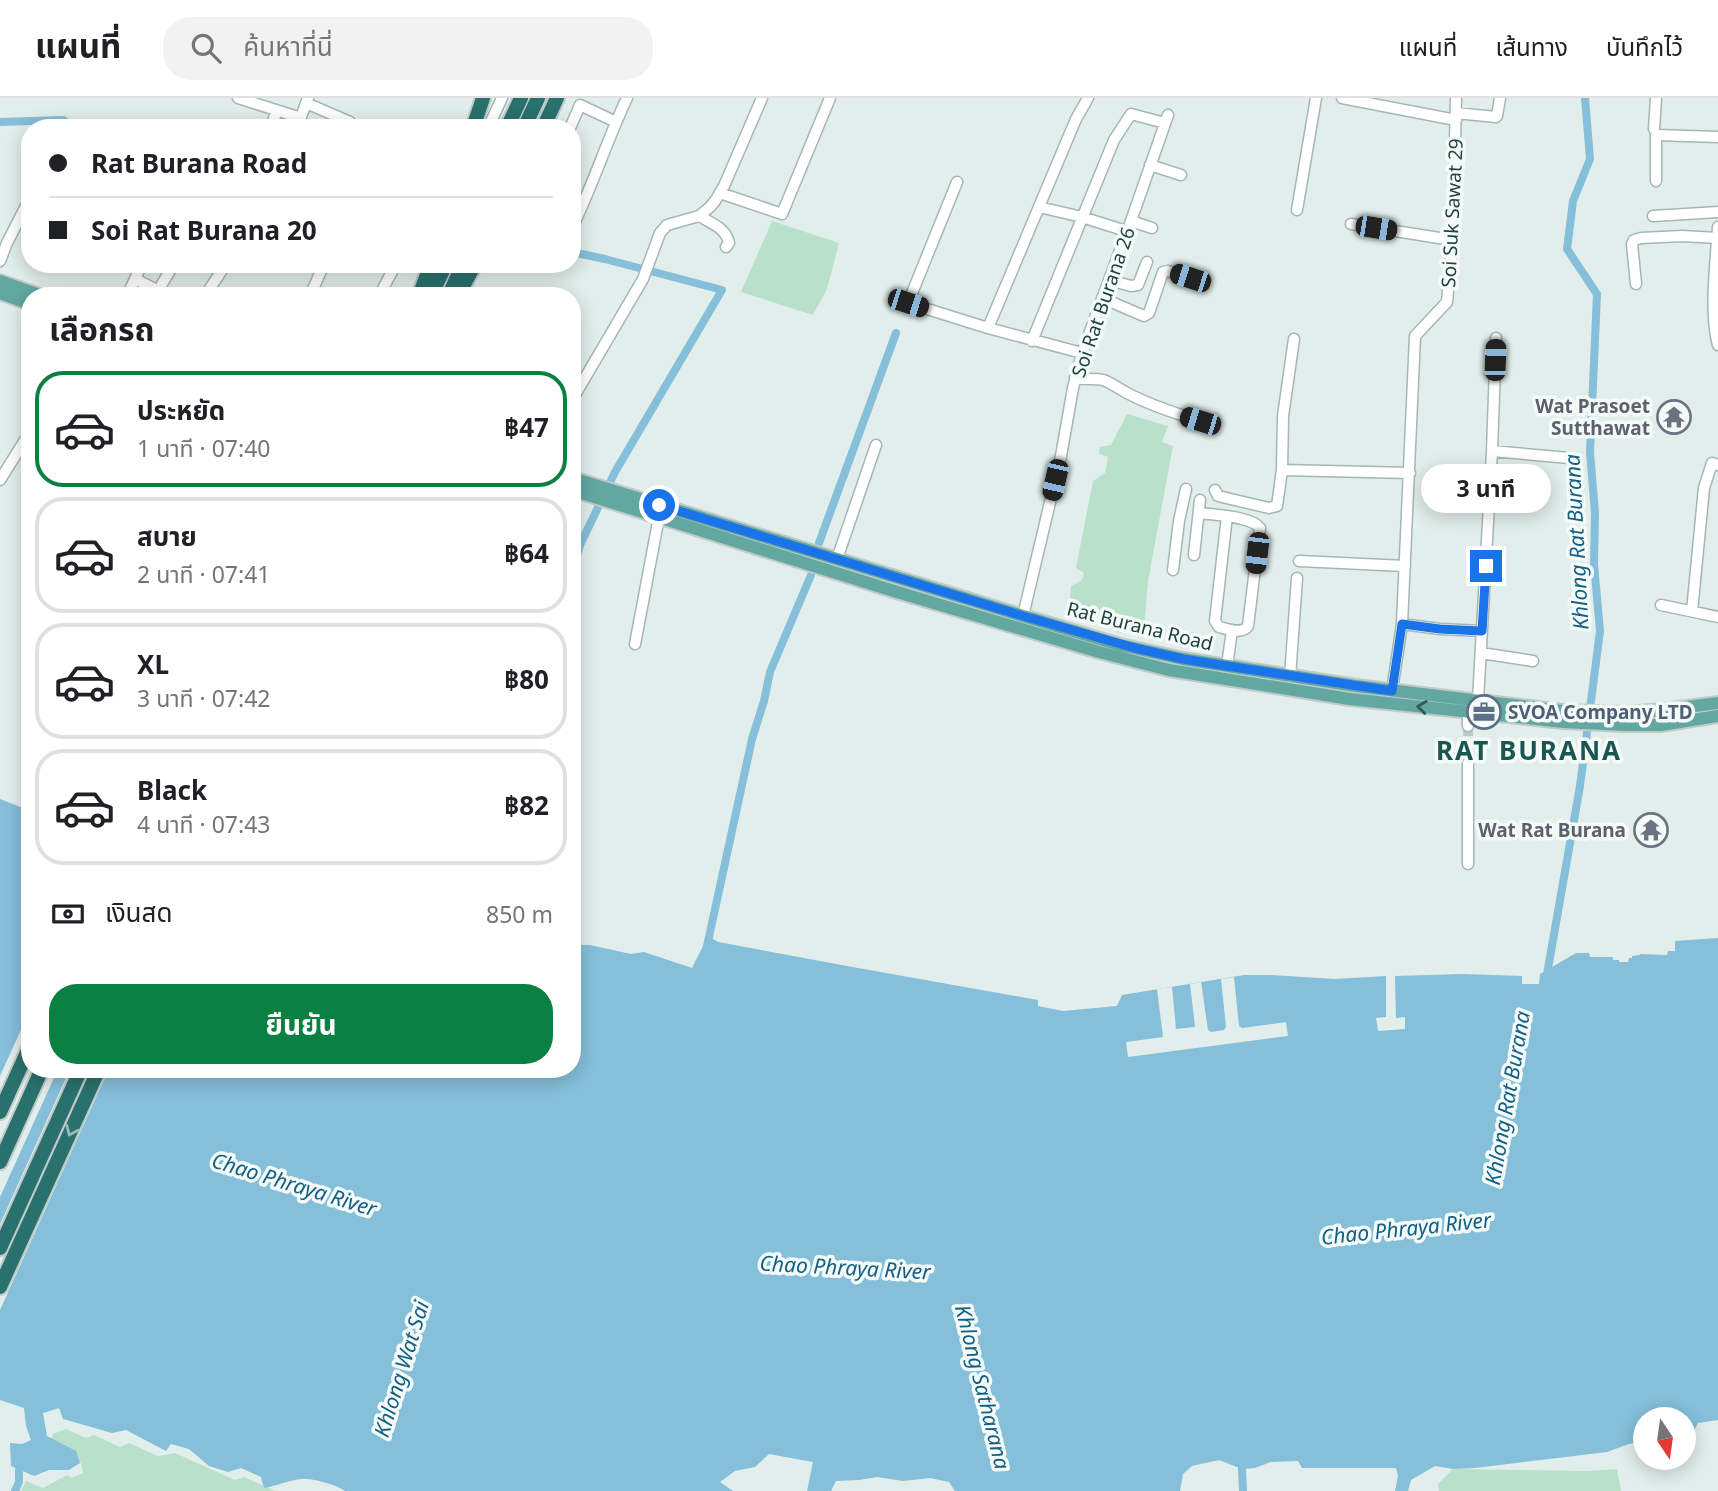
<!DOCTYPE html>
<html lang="th">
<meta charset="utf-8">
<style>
:root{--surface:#fff;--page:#f2f2f2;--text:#202124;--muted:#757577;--line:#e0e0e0;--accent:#0b8043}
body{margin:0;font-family:"Noto Sans","Noto Sans Thai",sans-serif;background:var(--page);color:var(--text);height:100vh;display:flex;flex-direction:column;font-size:26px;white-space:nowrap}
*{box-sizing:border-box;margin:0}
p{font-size:23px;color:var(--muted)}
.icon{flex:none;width:38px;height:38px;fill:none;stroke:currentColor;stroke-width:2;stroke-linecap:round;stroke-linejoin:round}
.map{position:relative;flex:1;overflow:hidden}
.drawer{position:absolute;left:21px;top:189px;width:560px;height:791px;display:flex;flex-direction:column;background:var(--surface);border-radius:28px;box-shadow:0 4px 18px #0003}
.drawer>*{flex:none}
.top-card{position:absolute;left:21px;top:21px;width:560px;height:154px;border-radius:28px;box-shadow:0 4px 18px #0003;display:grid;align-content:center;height:154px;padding:0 28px;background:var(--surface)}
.needle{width:46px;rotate:167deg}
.controls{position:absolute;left:1633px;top:1309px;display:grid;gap:14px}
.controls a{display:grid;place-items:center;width:63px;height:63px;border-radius:50%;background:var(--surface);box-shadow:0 4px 18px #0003;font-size:35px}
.end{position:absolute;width:32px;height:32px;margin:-16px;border:9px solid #1a73e8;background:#fff;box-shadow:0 0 0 4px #fff}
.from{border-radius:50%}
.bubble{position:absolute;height:49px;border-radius:24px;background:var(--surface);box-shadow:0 4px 18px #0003;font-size:23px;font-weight:700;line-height:49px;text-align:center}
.car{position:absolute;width:21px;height:42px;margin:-21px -10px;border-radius:9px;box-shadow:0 0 5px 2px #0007;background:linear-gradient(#222 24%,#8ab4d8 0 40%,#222 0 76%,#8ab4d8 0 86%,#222 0)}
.top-card b{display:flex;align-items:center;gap:24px;height:66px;font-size:26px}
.top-card b+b{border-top:2px solid var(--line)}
.top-card i{width:18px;height:18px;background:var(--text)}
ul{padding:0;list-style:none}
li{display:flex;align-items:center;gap:21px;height:116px;margin:0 14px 10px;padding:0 14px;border:4px solid var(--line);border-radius:28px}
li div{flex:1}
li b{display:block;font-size:26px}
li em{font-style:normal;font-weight:700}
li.active{border-color:var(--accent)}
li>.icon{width:63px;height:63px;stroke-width:1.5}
h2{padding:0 28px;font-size:32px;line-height:84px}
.pay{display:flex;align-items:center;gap:18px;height:77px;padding:0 28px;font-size:26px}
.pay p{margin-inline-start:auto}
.primary-button{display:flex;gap:14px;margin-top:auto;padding:14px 28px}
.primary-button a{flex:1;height:80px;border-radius:28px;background:var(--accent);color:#fff;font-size:28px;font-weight:700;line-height:80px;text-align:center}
header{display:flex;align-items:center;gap:42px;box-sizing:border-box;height:98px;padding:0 35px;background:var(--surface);border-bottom:2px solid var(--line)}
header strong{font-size:33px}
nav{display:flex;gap:38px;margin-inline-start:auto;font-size:24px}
.search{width:490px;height:63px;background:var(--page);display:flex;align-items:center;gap:18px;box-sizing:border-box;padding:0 24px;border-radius:28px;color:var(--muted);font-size:26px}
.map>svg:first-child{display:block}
.green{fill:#b9e1ca}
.water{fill:#85bfd9}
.pier{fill:#e2eeeb}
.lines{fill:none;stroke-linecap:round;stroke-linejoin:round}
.canal{stroke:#85bfd9;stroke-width:8}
.minor-tunnel{stroke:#bbcbc8;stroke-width:10;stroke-dasharray:10 5;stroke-linecap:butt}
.minor-casing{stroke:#a4b7b3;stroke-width:13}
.major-casing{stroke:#c1cac9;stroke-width:16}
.highway-casing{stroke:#c1cac9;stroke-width:18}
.minor{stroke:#fff;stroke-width:10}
.major{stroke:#62a8a1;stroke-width:12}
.highway{stroke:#29716d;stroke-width:14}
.oneway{stroke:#305b56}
.oneway2{stroke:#98bcb9}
.route{stroke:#1a73e8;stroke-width:9}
.labels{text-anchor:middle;stroke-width:7;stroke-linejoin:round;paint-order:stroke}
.street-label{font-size:19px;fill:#20413d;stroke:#f3faf8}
.worship-label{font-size:19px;font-weight:bold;fill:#5b616d;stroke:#f3faf8;text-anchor:end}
.service-label{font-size:19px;font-weight:bold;fill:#4e5e75;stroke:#f3faf8;text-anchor:start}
.water-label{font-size:21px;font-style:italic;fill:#136084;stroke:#f3faf8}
.district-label{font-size:26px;font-weight:bold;letter-spacing:2px;fill:#1a5650;stroke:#f3faf8}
</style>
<header>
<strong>แผนที่</strong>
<div class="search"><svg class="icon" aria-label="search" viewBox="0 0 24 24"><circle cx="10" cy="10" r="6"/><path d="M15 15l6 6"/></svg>ค้นหาที่นี่</div>
<nav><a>แผนที่</a><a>เส้นทาง</a><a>บันทึกไว้</a></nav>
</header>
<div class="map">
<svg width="1718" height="1393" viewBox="0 0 1718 1393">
<rect width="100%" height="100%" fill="#e2eeeb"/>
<path class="green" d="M 772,123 L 839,145 L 827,191 L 813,217 L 741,194 Z
M 1127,316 L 1168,328 L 1162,344 L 1173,348 L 1148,483 L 1144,531 L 1124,526 L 1121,535 L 1116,534 L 1114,525 L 1094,515 L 1090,526 L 1080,521 L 1079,506 L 1070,500 L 1071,488 L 1082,482 L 1084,475 L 1076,470 L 1093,383 L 1105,375 L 1108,359 L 1099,356 L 1100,349 L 1111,347 Z
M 66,1331 L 86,1340 L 94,1337 L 120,1349 L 129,1345 L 158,1358 L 175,1355 L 235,1382 L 244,1379 L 275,1393 L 21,1393 L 26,1383 L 43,1390 L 67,1377 L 72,1380 L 83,1375 L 81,1365 L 53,1352 L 50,1344 L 53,1336 Z
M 1453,1371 L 1587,1373 L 1617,1371 L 1621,1393 L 1439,1393 L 1438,1386 Z"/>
<path class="water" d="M 0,701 L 23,710 L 30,719 L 30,971 L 572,971 L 572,854 L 580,847 L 590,847 L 631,856 L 644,854 L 692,870 L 708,838 L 718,844 L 858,870 L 1038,902 L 1038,908 L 1063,913 L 1117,908 L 1122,897 L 1244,877 L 1271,877 L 1335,881 L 1386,878 L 1386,919 L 1376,920 L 1378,933 L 1405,931 L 1405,919 L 1396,920 L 1395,878 L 1463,876 L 1522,878 L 1522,886 L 1539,886 L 1540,876 L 1576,855 L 1589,855 L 1590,859 L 1613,859 L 1613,862 L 1619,862 L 1619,864 L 1628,864 L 1629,860 L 1632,860 L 1632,858 L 1640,857 L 1640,856 L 1667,857 L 1668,853 L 1675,853 L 1675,843 L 1718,840 L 1718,1322 L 1698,1325 L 1691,1339 L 1684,1339 L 1684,1321 L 1645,1321 L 1645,1343 L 1629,1346 L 1607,1354 L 1475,1370 L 1453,1371 L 1435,1368 L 1411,1382 L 1408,1393 L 1395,1393 L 1398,1378 L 1396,1370 L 1302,1370 L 1298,1363 L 1271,1364 L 1255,1370 L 1242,1371 L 1219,1362 L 1192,1368 L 1183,1376 L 1180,1393 L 955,1393 L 949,1384 L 930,1380 L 903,1383 L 877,1379 L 859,1382 L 836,1383 L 831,1393 L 807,1393 L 813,1364 L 769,1356 L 755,1369 L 735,1373 L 720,1384 L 733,1393 L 345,1393 C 337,1387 315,1381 305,1381 C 293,1380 277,1388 264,1390 L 261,1379 L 241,1370 L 228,1374 L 209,1368 L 189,1351 L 171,1346 L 166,1353 L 126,1332 L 112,1335 L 63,1321 L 59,1310 L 43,1315 L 47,1338 L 76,1353 L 80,1365 L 69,1372 L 49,1372 L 34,1378 L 11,1368 L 10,1345 L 22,1346 L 31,1342 L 26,1328 L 24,1310 L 0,1302 Z"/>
<path class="pier" d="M 1234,879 L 1239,928 L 1242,930 L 1286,924 L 1288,938 L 1128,959 L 1126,944 L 1163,939 L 1157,891 L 1172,889 L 1176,931 L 1195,929 L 1190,886 L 1201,884 L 1208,932 L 1211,934 L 1224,932 L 1226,929 L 1221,881 Z
M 30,912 L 30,971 L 58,971 L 0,1099 L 0,978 Z
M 70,971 L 109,971 L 0,1212 L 0,1126 Z"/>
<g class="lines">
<path class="canal" d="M 0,24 L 63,22 L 76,30
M 112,30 L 115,26 L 118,30
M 572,154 L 605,161 L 722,192 L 615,374 L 580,447 L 572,474
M 819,445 L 896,235
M 707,848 L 752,641 L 764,603 L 770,574 L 811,477
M 1546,882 L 1580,688 L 1600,533 L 1594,466 L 1595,415 L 1590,354 L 1597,196 L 1567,151 L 1573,103 L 1590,61 L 1585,0
M 1242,1371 L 1243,1393
M 15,1393 L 19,1384 L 19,1372"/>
<path class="minor-tunnel" d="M 1468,628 L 1468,665"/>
<g class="minor-casing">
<path id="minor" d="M 238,0 L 301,20
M 1342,0 L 1456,22
M 306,5 L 350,24
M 1456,15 L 1496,19 L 1497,18 L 1500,0
M 270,30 L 277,13
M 297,30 L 308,0
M 488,30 L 502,0
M 570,30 L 580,7 L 616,24
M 1654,31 L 1656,0
M 1150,67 L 1181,77
M 1656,83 L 1656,37 L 1718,39
M 957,84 L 908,205 L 988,230 L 1082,255
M 720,95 L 782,116 L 830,0
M 1039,109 L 1082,119 L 1126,133
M 1297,112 L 1316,0
M 699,118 C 711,125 726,130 729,145 L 726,149
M 1653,118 L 1718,114
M 1131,123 L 1152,130
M 1351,126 L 1452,142
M 1718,129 C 1716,163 1709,215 1718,247
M 572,130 C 593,87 607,42 627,0
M 0,163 L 7,145 L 30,100
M 135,181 L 157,192 L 159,191 L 171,171
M 1109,182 L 1131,188 L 1138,187 L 1147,164
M 1636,186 L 1632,146 L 1634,142 L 1641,140 L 1682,138 L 1718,140
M 127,198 L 142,166
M 205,198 L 226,166
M 310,198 L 324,166
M 379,198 L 396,166
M 1102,200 L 1144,218 L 1149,215 L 1163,174 L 1168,173 L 1190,180
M 988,230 L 1076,21 L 1088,0
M 1032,243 L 1114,42 L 1131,16 L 1165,25
M 1075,280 C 1085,282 1094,280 1103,282 C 1112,285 1119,291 1127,295 C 1150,307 1175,315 1200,323
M 572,302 L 643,181 L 660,135 L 667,127 L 699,118 L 710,109 L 715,103 L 724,88 L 762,0
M 1492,353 L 1569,360
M 1282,372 L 1410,375
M 0,382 L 30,334
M 1215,392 L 1218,398 L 1269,410 L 1277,408 L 1282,372 L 1283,318 L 1294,241
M 1199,415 C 1214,417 1251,418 1260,430 L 1248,528 C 1242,537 1228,531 1219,529 L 1215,523 L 1227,418
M 1194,457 L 1200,402
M 837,461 L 876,347
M 1299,463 L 1405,468
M 1173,472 L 1179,423 L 1186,391
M 1661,507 L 1718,519
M 1692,513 L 1704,390 L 1712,365 L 1718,367
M 1023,518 L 1061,358 L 1073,290 L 1082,255 L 1131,123 L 1168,17
M 1402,526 L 1440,531 L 1482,533
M 635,546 L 659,419
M 1481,555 L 1533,563
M 1227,568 L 1232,532
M 1290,579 L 1297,480
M 1392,593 L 1402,526 L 1415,238 L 1447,204 L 1451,159 L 1454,89 L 1456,0
M 1478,602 L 1492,353 L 1496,240
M 1468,614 L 1468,628
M 1468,665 L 1468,766"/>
</g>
<g class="major-casing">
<path id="major" d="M 0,183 L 42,198
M 0,195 L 30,206
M 572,380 L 1023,518 L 1120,547 L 1183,561 L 1356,588 L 1563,613 L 1626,615 L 1664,612 L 1718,605
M 572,392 L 897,494 L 1099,554 L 1169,572 L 1350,601 L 1563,624 L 1625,627 L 1661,627 L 1718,618"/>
</g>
<g class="highway-casing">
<path id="highway" d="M 473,30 L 483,0
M 507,30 L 521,0
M 524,30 L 538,0
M 543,30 L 557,0
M 449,197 L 463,166
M 419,198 L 431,166
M 431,198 L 446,166
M 458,198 L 475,166
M 0,1014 L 30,948
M 0,1064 L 42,971
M 0,1150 L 81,971
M 0,1189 L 99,971"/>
</g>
<use href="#minor" class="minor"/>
<use href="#major" class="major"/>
<use href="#highway" class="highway"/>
</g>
<defs><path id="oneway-chevron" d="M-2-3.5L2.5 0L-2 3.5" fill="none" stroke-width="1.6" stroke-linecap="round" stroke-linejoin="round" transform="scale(1.75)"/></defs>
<use class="oneway" href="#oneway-chevron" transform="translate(1422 609) rotate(-173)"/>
<use class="oneway2" href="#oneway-chevron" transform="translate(71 1033) rotate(114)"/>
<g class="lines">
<path class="route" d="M 659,407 L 1023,518 L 1135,550 L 1183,561 L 1227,568 L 1392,593 L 1402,526 L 1440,531 L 1482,533 L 1486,468"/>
</g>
<defs>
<g id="temple-ring" transform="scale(1.75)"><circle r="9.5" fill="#f3faf8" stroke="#6b7280" stroke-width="1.5"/><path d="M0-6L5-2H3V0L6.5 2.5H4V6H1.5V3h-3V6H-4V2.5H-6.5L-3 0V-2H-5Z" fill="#6b7280"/></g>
<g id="office-ring" transform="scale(1.75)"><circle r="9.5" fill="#f3faf8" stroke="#5c6f8a" stroke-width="1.5"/><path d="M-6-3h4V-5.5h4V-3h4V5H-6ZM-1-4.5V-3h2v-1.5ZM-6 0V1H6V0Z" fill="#5c6f8a"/></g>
</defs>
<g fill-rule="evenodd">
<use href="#temple-ring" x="1674" y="319"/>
<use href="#office-ring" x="1484" y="614"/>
<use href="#temple-ring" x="1651" y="732"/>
</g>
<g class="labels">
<g class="street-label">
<text transform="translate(1452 115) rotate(-87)" y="7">Soi Suk Sawat 29</text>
<text transform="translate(1103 204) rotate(-71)" y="7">Soi Rat Burana 26</text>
<text transform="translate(1140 528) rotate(14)" y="7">Rat Burana Road</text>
</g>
<g class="worship-label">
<text x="1650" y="315">Wat Prasoet<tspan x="1650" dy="22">Sutthawat</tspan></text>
<text x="1626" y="739">Wat Rat Burana</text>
</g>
<g class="service-label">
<text x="1508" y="621">SVOA Company LTD</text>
</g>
<g class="water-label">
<text transform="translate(1577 444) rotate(-93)" y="7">Khlong Rat Burana</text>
<text transform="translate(1508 1000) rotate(-80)" y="7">Khlong Rat Burana</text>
<text transform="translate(294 1087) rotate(17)" y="7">Chao Phraya River</text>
<text transform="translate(1406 1131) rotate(-6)" y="7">Chao Phraya River</text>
<text transform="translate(845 1170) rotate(3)" y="7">Chao Phraya River</text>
<text transform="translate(402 1271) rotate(-73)" y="7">Khlong Wat Sai</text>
<text transform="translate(982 1289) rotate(76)" y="7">Khlong Satharana</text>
</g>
<g class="district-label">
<text x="1529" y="662">RAT BURANA</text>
</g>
</g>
</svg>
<div class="controls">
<a><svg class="needle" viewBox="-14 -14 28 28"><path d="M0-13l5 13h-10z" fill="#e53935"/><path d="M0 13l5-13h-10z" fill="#757577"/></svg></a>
</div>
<i class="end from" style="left:659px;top:407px"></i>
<i class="end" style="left:1486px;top:468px"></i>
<div class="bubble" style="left:1421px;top:366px;width:130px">3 นาที</div>
<i class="car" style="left:1376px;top:130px;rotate:99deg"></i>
<i class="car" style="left:1190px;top:180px;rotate:288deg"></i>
<i class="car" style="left:908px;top:205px;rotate:108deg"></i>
<i class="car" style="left:1495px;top:262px;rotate:2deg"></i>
<i class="car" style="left:1200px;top:323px;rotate:287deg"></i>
<i class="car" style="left:1055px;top:382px;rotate:193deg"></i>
<i class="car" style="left:1257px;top:455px;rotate:187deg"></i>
<div class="top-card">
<b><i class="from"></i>Rat Burana Road</b>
<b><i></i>Soi Rat Burana 20</b>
</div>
<section class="drawer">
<h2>เลือกรถ</h2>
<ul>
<li class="active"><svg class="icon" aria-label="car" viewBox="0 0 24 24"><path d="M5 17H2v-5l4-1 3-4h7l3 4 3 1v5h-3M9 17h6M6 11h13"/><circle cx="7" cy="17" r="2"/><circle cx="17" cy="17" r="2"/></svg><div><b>ประหยัด</b><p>1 นาที · 07:40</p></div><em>฿47</em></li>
<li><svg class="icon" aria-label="car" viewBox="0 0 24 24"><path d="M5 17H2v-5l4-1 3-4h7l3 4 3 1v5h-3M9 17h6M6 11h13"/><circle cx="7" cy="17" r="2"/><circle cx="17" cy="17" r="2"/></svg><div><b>สบาย</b><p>2 นาที · 07:41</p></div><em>฿64</em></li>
<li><svg class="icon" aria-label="car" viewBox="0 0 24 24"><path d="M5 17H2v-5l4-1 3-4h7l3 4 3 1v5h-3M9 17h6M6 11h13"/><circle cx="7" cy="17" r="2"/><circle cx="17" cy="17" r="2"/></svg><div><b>XL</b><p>3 นาที · 07:42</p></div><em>฿80</em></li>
<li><svg class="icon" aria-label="car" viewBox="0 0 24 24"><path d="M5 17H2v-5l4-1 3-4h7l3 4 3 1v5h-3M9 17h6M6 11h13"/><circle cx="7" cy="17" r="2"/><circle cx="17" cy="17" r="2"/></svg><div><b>Black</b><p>4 นาที · 07:43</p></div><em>฿82</em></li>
</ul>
<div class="pay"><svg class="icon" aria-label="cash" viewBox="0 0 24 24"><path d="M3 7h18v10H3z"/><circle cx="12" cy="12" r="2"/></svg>เงินสด<p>850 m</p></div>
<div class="primary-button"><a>ยืนยัน</a></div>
</section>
</div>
